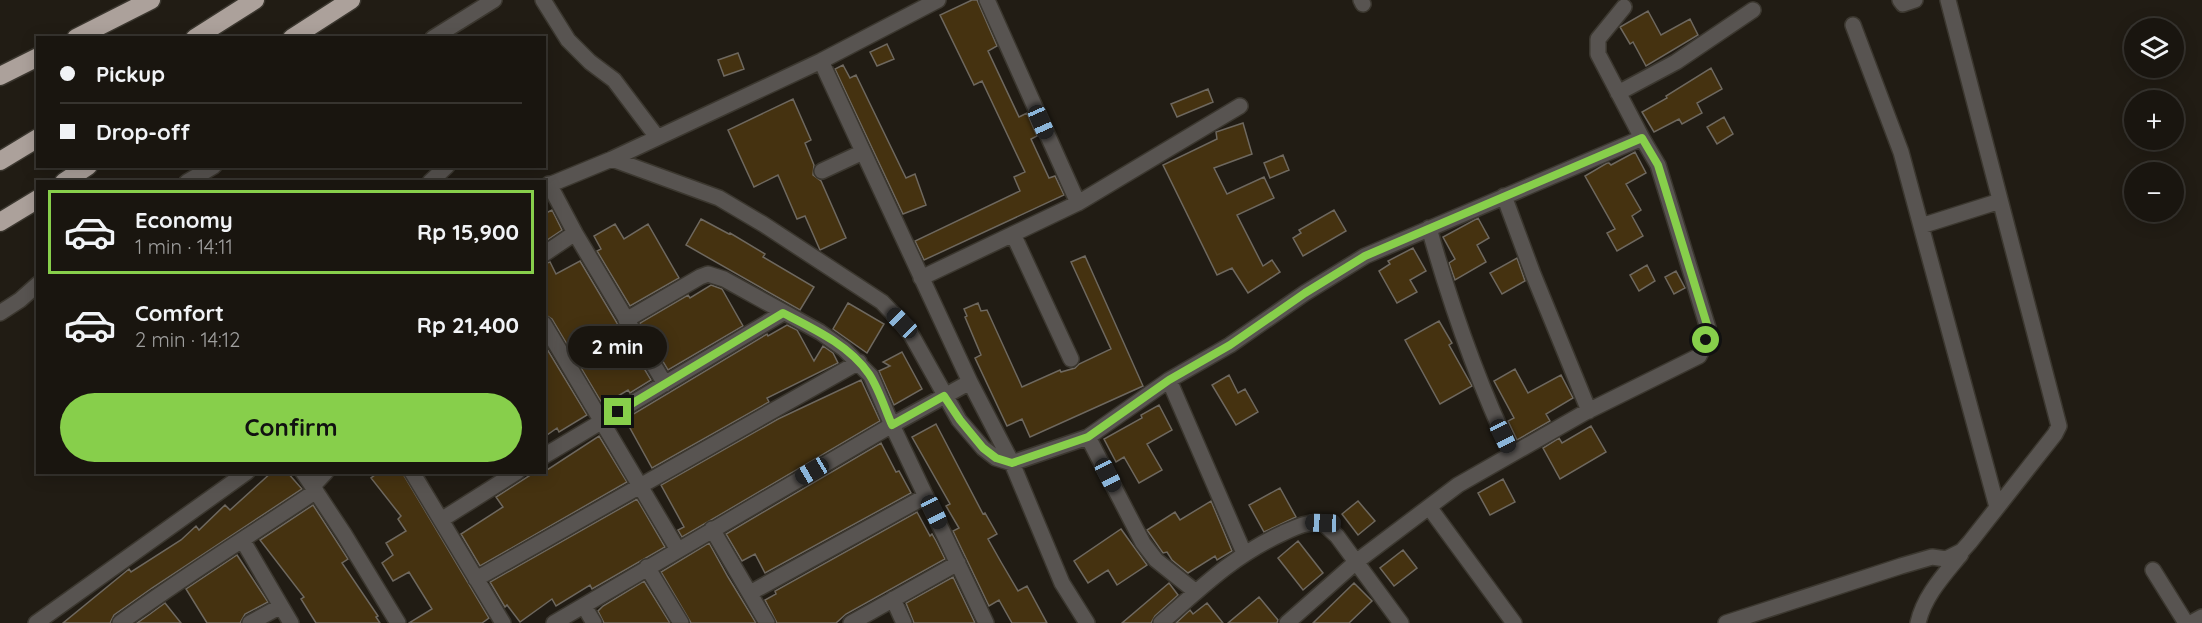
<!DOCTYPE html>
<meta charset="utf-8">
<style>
:root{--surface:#19150f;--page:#26221d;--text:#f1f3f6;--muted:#9f9f9e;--line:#37342f;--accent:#87cf4b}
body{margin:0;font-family:Quicksand,sans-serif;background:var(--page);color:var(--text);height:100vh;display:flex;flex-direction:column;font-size:22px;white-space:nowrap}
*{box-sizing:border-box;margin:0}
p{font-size:20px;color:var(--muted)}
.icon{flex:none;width:33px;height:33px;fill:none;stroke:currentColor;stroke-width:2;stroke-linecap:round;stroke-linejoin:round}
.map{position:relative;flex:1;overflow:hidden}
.drawer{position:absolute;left:36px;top:180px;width:510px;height:294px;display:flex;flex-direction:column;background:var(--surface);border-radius:0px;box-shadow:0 3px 15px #0003,0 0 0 2px var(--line)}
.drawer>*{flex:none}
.guide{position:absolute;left:36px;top:36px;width:510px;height:132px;border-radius:0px;box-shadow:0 3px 15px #0003,0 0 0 2px var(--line);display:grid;align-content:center;height:132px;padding:0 24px;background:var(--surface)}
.tools{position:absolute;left:2124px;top:18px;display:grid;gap:12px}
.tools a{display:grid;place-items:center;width:60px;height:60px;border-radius:50%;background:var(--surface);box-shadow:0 3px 15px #0003,0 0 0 2px var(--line);font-size:30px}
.end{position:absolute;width:27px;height:27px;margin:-14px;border:8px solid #87cf4b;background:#111;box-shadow:0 0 0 3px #111}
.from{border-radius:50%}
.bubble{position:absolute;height:42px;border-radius:21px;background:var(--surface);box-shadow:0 3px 15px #0003,0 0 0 2px var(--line);font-size:20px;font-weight:700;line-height:42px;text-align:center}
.car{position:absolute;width:18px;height:36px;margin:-18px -9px;border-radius:8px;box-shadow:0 0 4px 2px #0007;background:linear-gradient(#222 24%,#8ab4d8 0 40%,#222 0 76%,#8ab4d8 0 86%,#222 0)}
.guide b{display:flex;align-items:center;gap:21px;height:57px;font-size:22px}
.guide b+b{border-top:2px solid var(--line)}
.guide i{width:15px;height:15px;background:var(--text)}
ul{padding:10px 0 0;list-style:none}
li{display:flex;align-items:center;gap:18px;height:84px;margin:0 12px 9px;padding:0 12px;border:3px solid transparent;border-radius:0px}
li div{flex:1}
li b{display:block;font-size:22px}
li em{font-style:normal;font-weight:700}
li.on{border-color:var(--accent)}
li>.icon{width:54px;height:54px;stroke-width:1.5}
.button{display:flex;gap:12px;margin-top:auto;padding:12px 24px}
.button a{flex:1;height:69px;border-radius:36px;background:var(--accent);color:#111;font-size:24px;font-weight:700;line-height:69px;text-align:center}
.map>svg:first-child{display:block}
.building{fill:#453210;stroke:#6e685f;stroke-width:1.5}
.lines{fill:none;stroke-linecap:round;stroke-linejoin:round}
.minor-casing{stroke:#3b372f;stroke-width:18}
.highway-casing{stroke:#3b372f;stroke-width:21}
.minor{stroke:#585451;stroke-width:15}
.highway{stroke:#aca19b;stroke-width:18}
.route{stroke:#87cf4b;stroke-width:8}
</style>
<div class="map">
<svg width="2202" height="623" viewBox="0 0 2202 623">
<rect width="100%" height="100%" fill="#211c14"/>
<path class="building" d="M 972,0 L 977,0 L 997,46 L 988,51 L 1019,117 L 1027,113 L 1037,136 L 1031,139 L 1049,178 L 1055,176 L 1064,195 L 924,260 L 915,241 L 1020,191 L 1014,177 L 1025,172 L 982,81 L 974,85 L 940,15 Z
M 1648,11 L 1661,35 L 1690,19 L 1698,35 L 1646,66 L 1633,42 L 1630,44 L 1620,27 Z
M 887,44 L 894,59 L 877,66 L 870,52 Z
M 738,53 L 744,69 L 724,76 L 718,60 Z
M 843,65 L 850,78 L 856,75 L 906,178 L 915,174 L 926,205 L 903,214 L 835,69 Z
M 1711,68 L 1722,89 L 1697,103 L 1702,113 L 1682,124 L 1679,119 L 1654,132 L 1642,112 L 1667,98 L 1666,96 Z
M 1208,89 L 1213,102 L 1177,117 L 1171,104 Z
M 793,99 L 811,140 L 805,143 L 814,165 L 813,175 L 821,181 L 846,238 L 820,250 L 805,216 L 797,219 L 778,175 L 754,187 L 728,130 Z
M 1724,117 L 1733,134 L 1717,144 L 1707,127 Z
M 1243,123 L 1252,154 L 1214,168 L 1227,194 L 1264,177 L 1274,198 L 1237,215 L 1263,266 L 1272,260 L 1280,272 L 1248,293 L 1232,268 L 1217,275 L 1163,165 L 1217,139 L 1216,132 Z
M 1635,152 L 1646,173 L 1626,184 L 1641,210 L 1632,216 L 1643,236 L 1617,251 L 1607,233 L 1615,229 L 1585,176 L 1607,163 L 1609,163 L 1611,165 Z
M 1283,155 L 1289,170 L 1270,178 L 1264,163 Z
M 552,210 L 562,230 L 544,242 L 544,214 Z
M 1334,210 L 1346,231 L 1303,256 L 1293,238 L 1301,233 L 1299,230 Z
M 1478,218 L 1489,238 L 1477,245 L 1486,262 L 1455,280 L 1449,263 L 1455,259 L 1443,237 Z
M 701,219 L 729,234 L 730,233 L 765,254 L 763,257 L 814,287 L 800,310 L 686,245 Z
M 615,224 L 624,239 L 648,224 L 679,278 L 630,306 L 597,251 L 601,249 L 594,236 Z
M 1413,248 L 1426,271 L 1410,280 L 1417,292 L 1397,303 L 1379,271 L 1390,264 L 1388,261 Z
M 1085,256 L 1143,386 L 1030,437 L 1022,419 L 1007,426 L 975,358 L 981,355 L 965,317 L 967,316 L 964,309 L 978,303 L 981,311 L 987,310 L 1022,387 L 1060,370 L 1061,372 L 1075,368 L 1079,364 L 1111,349 L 1071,262 Z
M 1517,258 L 1525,281 L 1502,294 L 1490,273 Z
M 580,261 L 651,380 L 630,393 L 628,390 L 603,405 L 552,319 L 544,314 L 544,264 L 550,262 L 556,274 Z
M 1647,265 L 1655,281 L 1639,291 L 1630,275 Z
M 1676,271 L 1685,288 L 1674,294 L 1665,277 Z
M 711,285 L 722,289 L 743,326 L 668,370 L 640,323 L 688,295 L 690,298 Z
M 848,303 L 884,324 L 867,353 L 833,329 Z
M 1439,321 L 1452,343 L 1449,345 L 1472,386 L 1440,404 L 1405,340 Z
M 787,325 L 797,330 L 814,361 L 823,346 L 833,353 L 838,363 L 767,398 L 769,402 L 652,468 L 625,419 L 767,334 L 768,336 Z
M 544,344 L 587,415 L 559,432 L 557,428 L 544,437 Z
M 902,352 L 922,389 L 894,405 L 879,371 L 890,366 L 883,362 Z
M 1515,369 L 1528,393 L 1561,375 L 1573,398 L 1546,414 L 1550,421 L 1517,440 L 1508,421 L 1514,418 L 1494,381 Z
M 1229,375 L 1238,393 L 1245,389 L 1258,412 L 1236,425 L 1212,385 Z
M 861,380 L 880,421 L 682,537 L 678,530 L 684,527 L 661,485 L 778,419 Z
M 1159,405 L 1172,430 L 1147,444 L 1162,470 L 1139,483 L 1124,457 L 1116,462 L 1104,439 L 1142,418 L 1141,415 Z
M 936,424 L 983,514 L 985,513 L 997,534 L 988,539 L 1001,562 L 1018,591 L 1027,586 L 1047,623 L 1012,623 L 999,600 L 989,606 L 953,531 L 959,528 L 946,506 L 950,504 L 912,437 Z
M 1591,426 L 1606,452 L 1560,479 L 1543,448 L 1559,438 L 1562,443 Z
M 599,436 L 627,482 L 480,566 L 461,534 L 503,507 L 496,497 L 535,472 L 544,472 Z
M 881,443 L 896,472 L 899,471 L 911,493 L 765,573 L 755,554 L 742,561 L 726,534 Z
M 272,472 L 287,472 L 302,489 L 152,588 L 114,615 L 110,623 L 63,623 L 129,569 L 131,572 L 181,540 L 196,526 L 199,530 L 225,505 L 230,510 Z
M 379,472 L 402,472 L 489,618 L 482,623 L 409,623 L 432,609 L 409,572 L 393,581 L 382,563 L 393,555 L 386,543 L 406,531 L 398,519 L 401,516 L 371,478 Z
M 1503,479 L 1515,502 L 1490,515 L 1478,493 Z
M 1280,488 L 1296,517 L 1264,532 L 1249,505 Z
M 637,499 L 665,547 L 592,589 L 590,585 L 556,606 L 552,599 L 520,622 L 507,605 L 505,607 L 490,582 Z
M 1211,501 L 1232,551 L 1217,560 L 1215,556 L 1188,573 L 1172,560 L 1167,552 L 1163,553 L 1147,530 L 1175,512 L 1180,520 Z
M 1358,501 L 1375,521 L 1358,535 L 1342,514 Z
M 313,505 L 348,559 L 342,563 L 378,616 L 376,617 L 380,623 L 316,623 L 301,599 L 304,597 L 260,540 Z
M 917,512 L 930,536 L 932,534 L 936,541 L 945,559 L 846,614 L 836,623 L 777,623 L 765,600 L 776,594 L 775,591 Z
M 1121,529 L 1147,565 L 1117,585 L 1108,570 L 1088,583 L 1074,561 Z
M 1298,541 L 1323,573 L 1303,590 L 1278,558 Z
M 709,543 L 728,577 L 756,623 L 691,623 L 661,572 Z
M 1403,550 L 1417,568 L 1394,586 L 1380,568 Z
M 237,555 L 268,602 L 245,614 L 240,623 L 207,623 L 186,589 Z
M 953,577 L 975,623 L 914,623 L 906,603 Z
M 644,581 L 670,623 L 604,623 L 598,611 L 603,606 Z
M 1169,583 L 1178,595 L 1155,616 L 1151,623 L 1122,623 Z
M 1354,583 L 1372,601 L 1349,623 L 1313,623 Z
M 1259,597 L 1278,620 L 1277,623 L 1228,623 Z
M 165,603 L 181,623 L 137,623 L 150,614 Z
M 1207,603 L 1223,623 L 1176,623 L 1190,610 L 1193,614 Z"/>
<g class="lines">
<g class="minor-casing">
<path id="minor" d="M 543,0 L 568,40 L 590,62 L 614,80 L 657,137
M 987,0 L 1078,203
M 1361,0 L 1363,4
M 1900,0 L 1903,4 L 1915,0
M 1624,7 L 1598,39 L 1598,54 L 1642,138
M 1853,25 L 1901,152 L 1997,507
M 433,38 L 494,0
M 821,61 L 970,382
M 1618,93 L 1676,62 L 1753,10
M 612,159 L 719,198 L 763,224 L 882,302 L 902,323 L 912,336 L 959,420 L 983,448 L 996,458 L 1012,463 L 1088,437 L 1169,380 L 1230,345 L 1305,293 L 1365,256 L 1642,138 L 1658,165 L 1708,328 L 1706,341 L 1699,356 L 1584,413 L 1458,485 L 1356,562 L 1287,623
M 822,171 L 863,152
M 187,182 L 214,166
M 430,182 L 447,166
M 549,184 L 575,233
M 544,187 L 612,159 L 821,61 L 938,0
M 1504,196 L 1533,274 L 1589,411
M 1921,226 L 2000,201
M 1429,228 C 1451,306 1477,381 1512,454
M 1013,234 L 1071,359
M 544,254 L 575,233 L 665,384
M 921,278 L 1078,203 L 1240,106
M 0,313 L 20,300 L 38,284
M 626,320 L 700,277 L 708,274 L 724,279 L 820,332 L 844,349 L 871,376 L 892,425 L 970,382 L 1012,463 L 1062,583 L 1087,623
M 544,324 L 678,550
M 1169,380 L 1244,553
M 1088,437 L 1143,543 L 1156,560 L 1196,592
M 544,456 L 783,313
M 303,472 L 344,534 L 398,623
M 412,472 L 503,623
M 313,486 L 326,472
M 1429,507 L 1514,623
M 441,520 L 517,472
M 712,529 L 767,623
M 243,541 L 281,606 L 250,623
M 647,567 L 681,623
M 2153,570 L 2186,623
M 476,579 L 859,362
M 750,593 L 926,496
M 893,599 L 904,623
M 281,606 L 291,623
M 584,606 L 594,623
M 36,623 L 247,472
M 120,623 C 184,576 251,535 316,491
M 554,623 L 892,425 L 986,623
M 851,623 L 958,563
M 1161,623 C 1202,587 1233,556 1283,533 C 1298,526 1306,522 1323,523 L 1337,536 L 1401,623
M 1726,623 L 1901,566 L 1932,557 L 1946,559 L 1962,551 L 1970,542 L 2055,434 L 2059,426 L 1948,0
M 1918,623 C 1924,596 1944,575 1961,554
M 2191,623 L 2202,617"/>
</g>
<g class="highway-casing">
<path id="highway" d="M 76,38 L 151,0
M 195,38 L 255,0
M 292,38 L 351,0
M 0,76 L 38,57
M 0,161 L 38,138
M 64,182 L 88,166
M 0,222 L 38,199"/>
</g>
<use href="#minor" class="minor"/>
<use href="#highway" class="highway"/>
</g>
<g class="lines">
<path class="route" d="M 618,412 L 783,313 C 814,329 849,345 869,374 C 879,389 885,409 892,425 L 944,396 L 960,420 L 983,448 L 996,458 L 1012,463 L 1088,437 L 1169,380 L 1230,345 L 1305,293 L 1365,256 L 1642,138 L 1658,165 L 1708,328 L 1706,340"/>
</g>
</svg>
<div class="tools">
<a><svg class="icon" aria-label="layers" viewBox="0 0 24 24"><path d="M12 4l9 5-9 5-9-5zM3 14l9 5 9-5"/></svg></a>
<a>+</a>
<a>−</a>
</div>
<i class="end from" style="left:1706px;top:340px"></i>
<i class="end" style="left:618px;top:412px"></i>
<div class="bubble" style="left:568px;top:326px;width:99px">2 min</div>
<i class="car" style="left:1041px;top:122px;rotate:156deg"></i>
<i class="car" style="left:902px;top:323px;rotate:315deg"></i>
<i class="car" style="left:1503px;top:436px;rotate:154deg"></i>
<i class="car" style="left:812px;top:471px;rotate:240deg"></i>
<i class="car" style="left:1108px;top:475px;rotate:153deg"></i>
<i class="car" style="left:934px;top:512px;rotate:154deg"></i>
<i class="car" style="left:1323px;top:523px;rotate:272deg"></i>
<div class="guide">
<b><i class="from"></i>Pickup</b>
<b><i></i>Drop-off</b>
</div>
<section class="drawer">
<ul>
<li class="on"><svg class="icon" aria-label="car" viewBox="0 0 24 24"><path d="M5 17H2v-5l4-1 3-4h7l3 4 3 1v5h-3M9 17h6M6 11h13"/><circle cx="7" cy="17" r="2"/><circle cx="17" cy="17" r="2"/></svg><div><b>Economy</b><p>1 min · 14:11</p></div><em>Rp 15,900</em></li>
<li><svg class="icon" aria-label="car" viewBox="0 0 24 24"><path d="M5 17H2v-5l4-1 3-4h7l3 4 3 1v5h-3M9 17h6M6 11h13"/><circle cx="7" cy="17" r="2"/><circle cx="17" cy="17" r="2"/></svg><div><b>Comfort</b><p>2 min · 14:12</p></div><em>Rp 21,400</em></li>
</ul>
<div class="button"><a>Confirm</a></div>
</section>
</div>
